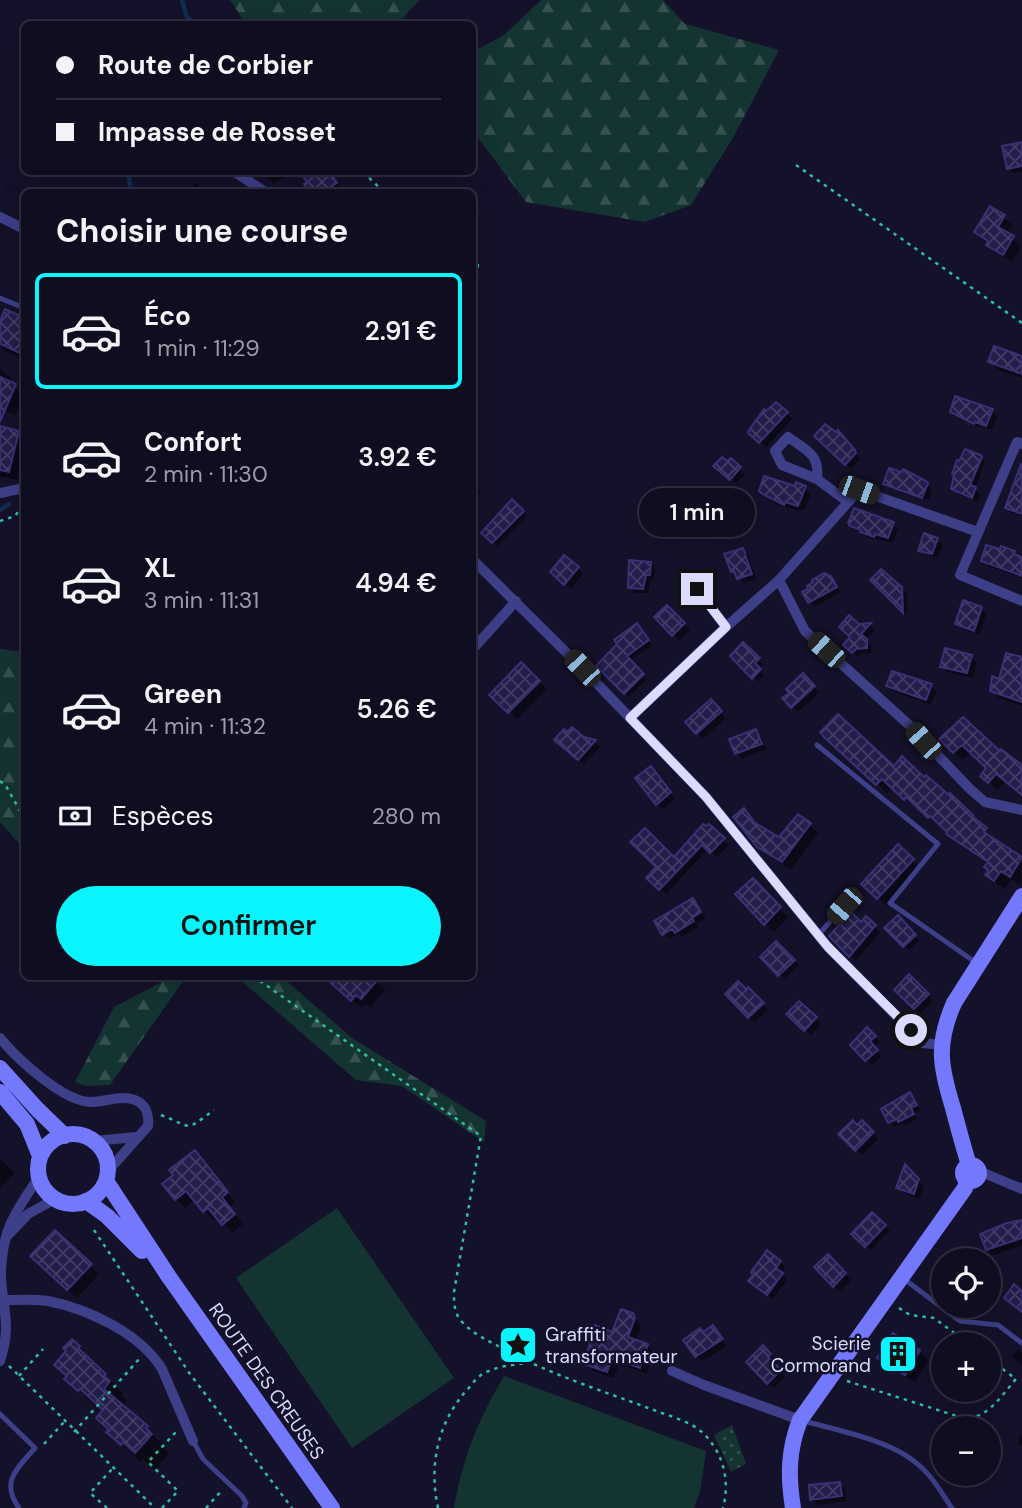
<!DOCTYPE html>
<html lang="fr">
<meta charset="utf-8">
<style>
:root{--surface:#0f0d20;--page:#181629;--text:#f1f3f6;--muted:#9b9ca5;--line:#2f2d3e;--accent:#09f4fc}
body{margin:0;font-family:"DM Sans",sans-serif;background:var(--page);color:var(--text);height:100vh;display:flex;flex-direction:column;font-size:26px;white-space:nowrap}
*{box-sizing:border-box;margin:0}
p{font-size:23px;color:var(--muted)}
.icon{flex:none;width:38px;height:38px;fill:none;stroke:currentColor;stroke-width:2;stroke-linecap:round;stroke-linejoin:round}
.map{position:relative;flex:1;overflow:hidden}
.sheet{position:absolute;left:21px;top:189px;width:455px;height:791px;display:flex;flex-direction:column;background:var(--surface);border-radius:10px;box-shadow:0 7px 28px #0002,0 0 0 2px var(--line)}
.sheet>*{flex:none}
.banner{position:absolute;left:21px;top:21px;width:455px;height:154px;border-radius:10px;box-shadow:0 7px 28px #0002,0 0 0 2px var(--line);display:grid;align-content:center;height:154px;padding:0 35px;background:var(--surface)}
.tools{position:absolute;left:931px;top:1248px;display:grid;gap:14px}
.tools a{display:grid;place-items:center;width:70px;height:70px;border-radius:50%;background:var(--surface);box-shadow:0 7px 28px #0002,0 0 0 2px var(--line);font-size:35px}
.end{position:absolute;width:32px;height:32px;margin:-16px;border:9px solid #dcdaff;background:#111;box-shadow:0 0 0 4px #111}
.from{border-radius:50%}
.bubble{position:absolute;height:49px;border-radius:24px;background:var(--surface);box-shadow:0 7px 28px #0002,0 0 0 2px var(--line);font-size:23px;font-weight:600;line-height:49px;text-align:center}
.car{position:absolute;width:21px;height:42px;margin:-21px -10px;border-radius:9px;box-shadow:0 0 5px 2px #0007;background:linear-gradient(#222 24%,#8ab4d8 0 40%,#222 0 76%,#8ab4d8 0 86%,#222 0)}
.banner b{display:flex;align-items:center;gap:24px;height:66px;font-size:26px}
.banner b+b{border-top:2px solid var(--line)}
.banner i{width:18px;height:18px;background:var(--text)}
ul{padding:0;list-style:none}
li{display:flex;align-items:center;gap:21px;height:116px;margin:0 14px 10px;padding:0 21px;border:4px solid transparent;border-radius:10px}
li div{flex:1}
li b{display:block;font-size:26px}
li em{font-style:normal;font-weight:600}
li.active{border-color:var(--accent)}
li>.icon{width:63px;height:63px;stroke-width:1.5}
h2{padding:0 35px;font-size:32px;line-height:84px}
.pay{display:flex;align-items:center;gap:18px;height:77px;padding:0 35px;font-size:26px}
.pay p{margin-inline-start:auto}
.action{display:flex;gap:14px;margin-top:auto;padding:14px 35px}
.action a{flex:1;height:80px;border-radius:42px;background:var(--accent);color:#111;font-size:28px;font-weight:600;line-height:80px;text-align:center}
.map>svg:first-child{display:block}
.green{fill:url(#green-dots)}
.forest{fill:url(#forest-firs)}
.pitch{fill:#143431}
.shadow{fill:#0007}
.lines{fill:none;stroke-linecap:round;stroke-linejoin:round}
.stream{stroke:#102c4f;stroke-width:4.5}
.building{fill:url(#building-cross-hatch);stroke:#393076;stroke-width:2}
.path{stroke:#32bba9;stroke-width:2.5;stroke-dasharray:3.5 5;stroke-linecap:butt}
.lane{stroke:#3d3f88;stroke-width:5}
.street{stroke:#3d3f88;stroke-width:10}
.secondary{stroke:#7378fd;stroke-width:16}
.route{stroke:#dcdaff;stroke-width:9}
.labels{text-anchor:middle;stroke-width:5;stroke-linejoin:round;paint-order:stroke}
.poi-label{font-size:19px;fill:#dcdaff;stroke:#14112a;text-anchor:start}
.street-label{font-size:19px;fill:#dcdaff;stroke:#14112a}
</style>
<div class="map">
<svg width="1022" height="1508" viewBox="0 0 1022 1508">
<defs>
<pattern id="green-dots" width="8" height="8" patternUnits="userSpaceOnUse" patternTransform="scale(1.75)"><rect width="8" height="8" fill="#143431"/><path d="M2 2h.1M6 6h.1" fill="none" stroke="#365150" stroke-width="1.8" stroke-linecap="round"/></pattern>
<pattern id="forest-firs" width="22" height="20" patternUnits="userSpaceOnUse" patternTransform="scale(1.75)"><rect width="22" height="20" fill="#143431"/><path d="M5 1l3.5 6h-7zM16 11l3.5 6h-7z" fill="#365150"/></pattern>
<pattern id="building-cross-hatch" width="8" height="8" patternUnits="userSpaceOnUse" patternTransform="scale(1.75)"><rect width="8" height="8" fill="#231d4b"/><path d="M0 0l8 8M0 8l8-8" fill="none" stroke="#423d66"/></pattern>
</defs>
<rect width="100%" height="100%" fill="#14112a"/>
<path class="green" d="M 732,1425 L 746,1464 L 731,1472 L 714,1435 Z"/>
<path class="forest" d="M 230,0 L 419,0 L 398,24 L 246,24 Z
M 541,0 L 663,0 L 685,24 L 779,50 L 734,136 L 691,205 L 645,222 L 526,202 L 473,131 L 473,52 L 504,35 Z
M 0,649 L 24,652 L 24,849 L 0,822 Z
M 171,977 L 186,977 L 110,1085 L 87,1086 L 75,1082 L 114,1007 Z
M 237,977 L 282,977 L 352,1038 L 486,1121 L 484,1142 L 402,1086 L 356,1080 Z"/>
<path class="pitch" d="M 337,1208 L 454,1378 L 352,1448 L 236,1278 Z
M 504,1376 L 706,1451 L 700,1492 L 694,1508 L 454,1508 C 463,1457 478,1420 504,1376 Z"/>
<path class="shadow" d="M 1022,144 L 1022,171 L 1014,173 L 1008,168 Z
M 263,172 L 292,172 L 274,184 Z
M 307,172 L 329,172 L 341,189 L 336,192 L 311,192 L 306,185 L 310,182 L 304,174 Z
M 195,183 L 207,190 L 209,192 L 191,192 Z
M 991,208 L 1013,225 L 1007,234 L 1021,246 L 1012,262 L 997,253 L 976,232 Z
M 6,312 L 24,320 L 24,359 L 5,351 L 0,346 L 0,325 Z
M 1022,358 L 1022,378 L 998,370 L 990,361 Z
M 0,369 L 12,379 L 9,383 L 24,395 L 15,415 L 0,408 Z
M 776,404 L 792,419 L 766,447 L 750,432 Z
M 992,411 L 997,416 L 992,430 L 980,426 L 980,428 L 958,417 L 952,412 Z
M 0,428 L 18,433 L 24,439 L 24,452 L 18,480 L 0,476 Z
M 838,432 L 853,446 L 851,448 L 860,459 L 851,469 L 817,436 Z
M 980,456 L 985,461 L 975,489 L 980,494 L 977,502 L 958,493 L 953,488 Z
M 731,460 L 745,474 L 736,483 L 720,471 Z
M 1022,471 L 1022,516 L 1012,513 L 1007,508 Z
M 472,484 L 481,492 L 473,502 L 472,501 Z
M 797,484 L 811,493 L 806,508 L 801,511 L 777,505 L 761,491 L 796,489 Z
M 885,484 L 927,484 L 932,489 L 929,500 L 888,484 L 888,487 Z
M 512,501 L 527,516 L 497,546 L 484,533 Z
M 691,507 L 697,513 L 702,536 L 687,539 L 681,533 Z
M 850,523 L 893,524 L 898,529 L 893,543 L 867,537 Z
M 937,540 L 943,545 L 938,558 L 926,555 L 920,550 Z
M 742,550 L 748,555 L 756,579 L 744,583 L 733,571 Z
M 1014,553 L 1022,559 L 1022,578 L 988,566 L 983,561 Z
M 650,563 L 655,568 L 654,579 L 651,579 L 648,593 L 635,593 L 630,588 Z
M 578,568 L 583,574 L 571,589 L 558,578 Z
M 830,578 L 841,592 L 814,607 L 804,593 Z
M 901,588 L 907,594 L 907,616 L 881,590 Z
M 667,607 L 690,630 L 679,640 L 657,617 Z
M 981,608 L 986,614 L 980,635 L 963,629 L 957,623 Z
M 870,625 L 875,630 L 865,640 L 871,646 L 872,653 L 862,653 L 858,657 L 845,645 L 859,626 Z
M 641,630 L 652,645 L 629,661 L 646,680 L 629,697 L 598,666 Z
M 743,645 L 763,664 L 758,669 L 764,675 L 758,682 L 732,656 Z
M 971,657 L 977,662 L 973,678 L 947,672 L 941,666 Z
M 1022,659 L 1022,706 L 999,698 L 991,690 Z
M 521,665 L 547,689 L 517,719 L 492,695 Z
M 803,676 L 819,693 L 798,712 L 785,699 Z
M 888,686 L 931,686 L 936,692 L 931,705 L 894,692 Z
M 710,701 L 726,718 L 703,739 L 688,722 Z
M 755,731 L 761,737 L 766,749 L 742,759 L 736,753 Z
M 583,739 L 595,742 L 600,747 L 584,764 L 562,745 Z
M 942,739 L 1000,753 L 1022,768 L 1022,794 L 1005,781 L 998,790 L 982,776 L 988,768 L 971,752 L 962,760 Z
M 832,742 L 894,768 L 949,798 L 951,796 L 995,841 L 1022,859 L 1021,886 L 1012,879 L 1005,889 L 997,884 L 987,875 L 990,871 L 988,864 L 958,843 L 941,825 L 939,826 L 917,806 L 915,808 L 893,787 L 887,793 Z
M 657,774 L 675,799 L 663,809 L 657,804 Z
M 752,819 L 758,827 L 780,839 L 809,825 L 818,833 L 791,869 L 767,855 L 758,846 Z
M 709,826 L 729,845 L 717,857 L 708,849 L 666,894 L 649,877 L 674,859 Z
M 898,847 L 921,869 L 887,906 L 864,884 Z
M 753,881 L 788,917 L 774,932 L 738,895 Z
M 692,900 L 706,918 L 696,924 L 698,927 L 682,937 L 679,934 L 669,939 L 664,934 Z
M 898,918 L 919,941 L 909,950 L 902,943 Z
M 866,919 L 880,932 L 856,961 L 832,936 L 861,924 Z
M 777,944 L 799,965 L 784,979 L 763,957 Z
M 325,976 L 370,976 L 385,990 L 370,1007 L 366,1003 L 361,1008 Z
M 909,977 L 933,1000 L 920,1014 L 896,990 Z
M 748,989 L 768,1010 L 754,1023 L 727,994 Z
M 799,1003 L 821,1024 L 811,1035 L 789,1014 Z
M 867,1029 L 880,1042 L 874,1048 L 882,1056 L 872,1065 L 853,1045 Z
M 909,1094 L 920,1110 L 914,1113 L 917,1119 L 904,1125 L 902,1123 L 894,1127 L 890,1122 Z
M 862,1122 L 878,1139 L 862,1155 L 841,1134 L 857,1127 Z
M 0,1159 L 15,1173 L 0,1188 Z
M 203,1161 L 235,1202 L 230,1207 L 243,1224 L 232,1233 L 217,1216 L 213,1220 L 195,1199 L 185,1208 L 176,1199 Z
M 905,1167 L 924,1186 L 919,1199 L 904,1193 L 898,1187 Z
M 872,1214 L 890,1231 L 871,1250 L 854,1234 Z
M 1022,1223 L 1022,1245 L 993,1255 L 987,1249 Z
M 828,1257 L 851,1280 L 840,1291 L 817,1267 Z
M 780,1262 L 785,1267 L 781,1273 L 787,1280 L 773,1299 L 756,1286 L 756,1275 Z
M 42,1265 L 90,1265 L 99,1274 L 77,1298 Z
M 632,1315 L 641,1326 L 636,1341 L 647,1345 L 654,1353 L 647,1374 L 619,1364 L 614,1378 L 593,1371 L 586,1364 Z
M 713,1327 L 727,1346 L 702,1361 L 696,1355 L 703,1334 Z
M 72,1341 L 123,1393 L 121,1395 L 127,1401 L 122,1407 L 165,1446 L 163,1448 L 169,1453 L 155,1470 L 142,1459 L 140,1462 L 98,1418 L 105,1411 L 99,1406 L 97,1408 L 67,1379 Z
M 763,1348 L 776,1360 L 772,1364 L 785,1377 L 774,1388 L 749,1362 Z
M 1017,1349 L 1022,1353 L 1022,1365 L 1012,1357 Z
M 919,1351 L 928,1360 L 915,1382 L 888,1367 L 879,1358 Z
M 1022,1434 L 1022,1446 L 1017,1443 Z
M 839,1484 L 845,1489 L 846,1501 L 818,1505 L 812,1499 Z"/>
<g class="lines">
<path class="stream" d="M 182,0 L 186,15 L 193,24
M 128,172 L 131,192
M 0,510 L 9,504"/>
</g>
<path class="building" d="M 1022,142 L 1022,166 L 1007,169 L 1002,146 Z
M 300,172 L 330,172 L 337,183 L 323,192 L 309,192 L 304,184 L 307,182 Z
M 990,206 L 1005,215 L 998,227 L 1014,236 L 1003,255 L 986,245 L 988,241 L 974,232 Z
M 5,309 L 24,318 L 24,355 L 0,344 L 0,321 Z
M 994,346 L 1022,356 L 1022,374 L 988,362 Z
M 0,377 L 16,384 L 0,422 Z
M 955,396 L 993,409 L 986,426 L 975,422 L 974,424 L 950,412 Z
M 776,402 L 788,412 L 759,443 L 748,433 L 749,430 L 764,409 L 766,411 Z
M 825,424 L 836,432 L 838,430 L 855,450 L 856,453 L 845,465 L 814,436 Z
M 0,426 L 19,431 L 9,472 L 0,470 Z
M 965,449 L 981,455 L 982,457 L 970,485 L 976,487 L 972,498 L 951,489 L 954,475 L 952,474 L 957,460 L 959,461 Z
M 722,457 L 727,461 L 731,458 L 741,467 L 730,480 L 713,466 Z
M 1021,464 L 1022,465 L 1022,514 L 1005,508 Z
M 889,468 L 902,472 L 903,469 L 926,481 L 928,483 L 922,498 L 883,484 Z
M 764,476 L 795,486 L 796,482 L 806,486 L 798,506 L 785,502 L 784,505 L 761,493 L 759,491 Z
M 512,499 L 524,511 L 492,543 L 481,533 Z
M 691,505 L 697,530 L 680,534 L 674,510 Z
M 854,508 L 894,522 L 888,538 L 875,534 L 874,537 L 860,532 L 861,530 L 850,526 L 848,523 Z
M 924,533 L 938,538 L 932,554 L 918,551 Z
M 986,545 L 1000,549 L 1001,546 L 1015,551 L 1014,554 L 1022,557 L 1022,576 L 981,561 Z
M 743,548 L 752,574 L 737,579 L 734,571 L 731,572 L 724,554 Z
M 564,555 L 579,567 L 564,585 L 550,572 Z
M 629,560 L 651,562 L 650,575 L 646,575 L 643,589 L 628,588 Z
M 881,569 L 902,587 L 903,613 L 870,580 Z
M 824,573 L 831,576 L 837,587 L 808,603 L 802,592 L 808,589 L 807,586 L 813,582 L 812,580 Z
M 963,600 L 982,607 L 974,631 L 955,624 Z
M 667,605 L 685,623 L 672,636 L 654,617 Z
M 849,615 L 859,624 L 871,623 L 861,634 L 867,639 L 867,648 L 856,649 L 852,653 L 843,645 L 850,637 L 839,627 Z
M 637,623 L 649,640 L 627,656 L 644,674 L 624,694 L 596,666 L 617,644 L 614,640 Z
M 743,642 L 760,658 L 755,663 L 761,669 L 752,679 L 730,656 Z
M 945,648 L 972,655 L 967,673 L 940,667 Z
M 1006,653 L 1022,657 L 1022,702 L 990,691 L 992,676 L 999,679 Z
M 521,662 L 540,681 L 508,713 L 489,695 Z
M 892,671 L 932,684 L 926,700 L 886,686 Z
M 803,673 L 815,686 L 791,708 L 782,698 L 789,693 L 786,689 Z
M 711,699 L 722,711 L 696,734 L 685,722 Z
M 838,714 L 894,766 L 902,756 L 924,777 L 926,775 L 949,795 L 950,793 L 973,815 L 972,816 L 987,828 L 984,832 L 1022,857 L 1010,877 L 1001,871 L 994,881 L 985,875 L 988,870 L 984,867 L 988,862 L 946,834 L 947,832 L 930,816 L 928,818 L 906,797 L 904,800 L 882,779 L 876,785 L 824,737 L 820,732 Z
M 963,717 L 1000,751 L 1001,749 L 1022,765 L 1022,795 L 996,774 L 988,783 L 980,776 L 986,768 L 962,745 L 953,753 L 939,739 Z
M 572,727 L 584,737 L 596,740 L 578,760 L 554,740 L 564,729 L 567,732 Z
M 756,729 L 762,744 L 735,754 L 729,739 Z
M 651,766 L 671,792 L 656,805 L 635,778 Z
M 744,808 L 755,823 L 779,837 L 798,814 L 811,823 L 782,862 L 757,847 L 738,823 L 733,817 Z
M 703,824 L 706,826 L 709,824 L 725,838 L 710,853 L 702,845 L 659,890 L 646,878 L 656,867 L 630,842 L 645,828 L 674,857 Z
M 898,844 L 914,859 L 877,899 L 861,884 Z
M 753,878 L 781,907 L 764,925 L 735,894 Z
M 693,898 L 701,912 L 692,918 L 694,921 L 675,933 L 672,929 L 662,935 L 654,921 Z
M 851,912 L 861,922 L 866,916 L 876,925 L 849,957 L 829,936 Z
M 898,915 L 916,935 L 903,947 L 884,928 Z
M 776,941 L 795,960 L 778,976 L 760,957 Z
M 909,974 L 929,994 L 914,1009 L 894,990 Z
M 323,976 L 381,976 L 361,999 L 356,995 L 351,1001 Z
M 738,981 L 746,989 L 748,987 L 764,1003 L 748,1018 L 725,994 Z
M 799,1001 L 817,1017 L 804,1031 L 786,1014 Z
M 867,1027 L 876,1036 L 870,1041 L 878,1050 L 865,1061 L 850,1045 Z
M 910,1092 L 917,1105 L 911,1108 L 914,1114 L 898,1122 L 897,1119 L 888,1123 L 881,1109 Z
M 853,1120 L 857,1125 L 862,1120 L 874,1132 L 855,1151 L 838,1134 Z
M 195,1150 L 228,1192 L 222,1197 L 235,1214 L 222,1225 L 208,1208 L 203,1212 L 186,1191 L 175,1200 L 162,1184 L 173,1175 L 169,1170 Z
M 905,1164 L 919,1179 L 914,1194 L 896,1188 Z
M 872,1212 L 886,1225 L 865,1247 L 851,1234 Z
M 1022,1220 L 1022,1238 L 986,1250 L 980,1234 L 1007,1223 Z
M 55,1230 L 92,1264 L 67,1290 L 30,1256 Z
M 767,1250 L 781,1261 L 776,1268 L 783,1273 L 767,1295 L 748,1281 L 753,1275 L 751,1272 Z
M 828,1254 L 846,1273 L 833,1287 L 814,1267 Z
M 1014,1284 L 1022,1291 L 1022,1312 L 1004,1298 Z
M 621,1309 L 633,1313 L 635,1318 L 628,1337 L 648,1344 L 640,1368 L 612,1358 L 607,1372 L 584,1364 L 590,1343 L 588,1342 L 595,1325 L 612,1332 Z
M 713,1325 L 723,1339 L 695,1357 L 683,1340 L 700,1328 L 703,1332 Z
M 893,1333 L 920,1350 L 905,1375 L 877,1358 Z
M 72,1339 L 80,1346 L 78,1348 L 106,1374 L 104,1376 L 110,1381 L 104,1389 L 148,1426 L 146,1428 L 152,1434 L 135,1453 L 123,1442 L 121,1445 L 106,1432 L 108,1429 L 96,1418 L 103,1410 L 80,1389 L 78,1391 L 64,1379 L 67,1376 L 54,1365 L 66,1351 L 63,1348 Z
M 763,1345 L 771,1354 L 768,1357 L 781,1370 L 767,1384 L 746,1362 Z
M 840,1482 L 842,1496 L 810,1500 L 809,1485 Z"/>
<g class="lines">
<path class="path" d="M 796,165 L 1022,323
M 363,172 L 384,192
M 472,258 L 478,264 L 477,273 L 472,280
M 0,521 L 15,516 L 24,504
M 0,781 L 6,786 L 24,818
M 253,976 L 481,1136 L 454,1292 C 454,1304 454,1313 462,1322 C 472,1333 485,1339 498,1346 C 546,1373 600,1390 651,1409 C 669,1416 691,1421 704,1434 C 724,1454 730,1482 723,1508
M 161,1115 C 193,1127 183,1133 214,1110
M 94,1230 L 190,1374 L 292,1508
M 899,1308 L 910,1315 L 934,1318 L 969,1344
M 9,1366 L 155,1508
M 19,1376 L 43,1349
M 847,1381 L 966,1419 C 990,1416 1001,1396 1016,1379 L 989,1359
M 74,1432 L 140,1358
M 44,1444 L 65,1421
M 107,1508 L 90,1493 L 113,1468
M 162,1508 L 178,1491 L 148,1462 L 176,1432
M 206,1508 L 223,1489
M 438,1508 C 429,1466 437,1424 466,1391 C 471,1386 475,1379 481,1375 C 495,1366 512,1365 528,1363"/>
<path class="lane" d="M 0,298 L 24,308
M 817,745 L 938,844 L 890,903 L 978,964
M 819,934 L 844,906 L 858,901
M 904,1279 L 960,1321 L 998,1325 L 1022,1343
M 0,1414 L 35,1448 C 17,1469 0,1481 19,1508
M 804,1421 C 836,1430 889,1440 915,1462 C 931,1474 941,1492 952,1508
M 193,1441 L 203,1459 L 242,1496 L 246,1503 L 244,1508"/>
<path class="street" d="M 235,172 L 265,192
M 0,217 L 24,229
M 1022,444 L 1017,442 L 960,575 L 1022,601
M 817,479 C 820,454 806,450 788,437 L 775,451 L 782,465 L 817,479 L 848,502
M 0,493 L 24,488
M 472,559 L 582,668 L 706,797 L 828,947 L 923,1043 L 941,1045
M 779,580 L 805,631 L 908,724 L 970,789 L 985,802 L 1022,810
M 726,627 L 779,580 L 859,490 L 978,532
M 472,650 L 516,601
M 630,718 L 726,627 L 697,589
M 0,1038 C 17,1059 64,1102 91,1102 C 107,1102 124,1093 139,1102 C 147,1107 149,1117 148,1126 L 108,1171
M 94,1141 L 136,1137
M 979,1171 L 1022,1189
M 8,1235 L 28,1214 L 55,1199
M 4,1300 C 18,1300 34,1299 48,1301 C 88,1309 140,1333 162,1369 L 193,1441
M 0,1361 C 11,1328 4,1313 1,1280 C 0,1234 14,1213 39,1177
M 672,1371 L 704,1385 L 800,1420"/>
<path class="secondary" d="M 0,1068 L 38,1110 L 65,1136
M 0,1092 L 27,1124 L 40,1156
M38 1169a35 35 0 1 1 70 0a35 35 0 1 1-70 0Z
M963 1173a8 8 0 1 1 16 0a8 8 0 1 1-16 0Z
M 969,1165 C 963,1146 958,1127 953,1108 C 940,1066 936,1044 954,1003 L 1022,896
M 106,1181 L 169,1277 L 332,1508
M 86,1201 L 107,1216 L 142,1251
M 793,1508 C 788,1477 788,1450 800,1420 L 965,1188 L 967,1180"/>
</g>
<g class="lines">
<path class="route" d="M 697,589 L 726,627 L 630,718 L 706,797 L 828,947 L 911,1030"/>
</g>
<defs>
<g id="sight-square" transform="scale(2.0125)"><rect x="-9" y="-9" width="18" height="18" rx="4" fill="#09f4fc" stroke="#14112a"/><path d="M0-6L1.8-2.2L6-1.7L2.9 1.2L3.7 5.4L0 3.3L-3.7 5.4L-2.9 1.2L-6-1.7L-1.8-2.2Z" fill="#111"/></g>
<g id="building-square" transform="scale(2.0125)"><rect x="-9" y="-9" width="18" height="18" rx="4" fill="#09f4fc" stroke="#14112a"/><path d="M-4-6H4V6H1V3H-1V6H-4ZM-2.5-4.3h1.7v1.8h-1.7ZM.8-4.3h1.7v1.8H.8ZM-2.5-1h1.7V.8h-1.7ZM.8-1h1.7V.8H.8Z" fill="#111"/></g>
</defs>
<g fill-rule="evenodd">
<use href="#sight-square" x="518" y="1345"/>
<use href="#building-square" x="898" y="1354"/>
</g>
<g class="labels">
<g class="poi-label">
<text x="545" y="1341">Graffiti<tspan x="545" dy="22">transformateur</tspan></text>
<text x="871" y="1350" text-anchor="end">Scierie<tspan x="871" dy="22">Cormorand</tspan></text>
</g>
<g class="street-label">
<text transform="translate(267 1381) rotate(55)" y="7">ROUTE DES CREUSES</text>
</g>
</g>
</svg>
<div class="tools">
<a><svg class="icon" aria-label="locate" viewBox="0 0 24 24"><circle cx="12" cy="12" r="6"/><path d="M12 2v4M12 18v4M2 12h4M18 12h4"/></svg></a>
<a>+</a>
<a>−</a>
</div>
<i class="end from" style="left:911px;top:1030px"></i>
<i class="end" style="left:697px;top:589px"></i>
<div class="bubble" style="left:639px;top:488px;width:116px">1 min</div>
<i class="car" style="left:859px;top:490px;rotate:110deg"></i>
<i class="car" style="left:826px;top:650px;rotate:312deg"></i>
<i class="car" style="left:582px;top:668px;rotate:316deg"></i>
<i class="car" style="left:923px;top:741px;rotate:318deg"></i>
<i class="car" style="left:844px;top:906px;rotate:221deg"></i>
<div class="banner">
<b><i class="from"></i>Route de Corbier</b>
<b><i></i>Impasse de Rosset</b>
</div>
<section class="sheet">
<h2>Choisir une course</h2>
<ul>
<li class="active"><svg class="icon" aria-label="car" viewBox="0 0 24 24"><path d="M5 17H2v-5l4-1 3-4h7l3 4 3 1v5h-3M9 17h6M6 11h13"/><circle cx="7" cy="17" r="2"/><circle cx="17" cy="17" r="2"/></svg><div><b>Éco</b><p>1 min · 11:29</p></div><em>2.91 €</em></li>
<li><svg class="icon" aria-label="car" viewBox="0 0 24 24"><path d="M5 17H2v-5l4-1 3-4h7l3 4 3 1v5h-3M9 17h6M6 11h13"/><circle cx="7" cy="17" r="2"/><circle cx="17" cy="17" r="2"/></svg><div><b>Confort</b><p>2 min · 11:30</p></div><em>3.92 €</em></li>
<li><svg class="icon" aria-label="car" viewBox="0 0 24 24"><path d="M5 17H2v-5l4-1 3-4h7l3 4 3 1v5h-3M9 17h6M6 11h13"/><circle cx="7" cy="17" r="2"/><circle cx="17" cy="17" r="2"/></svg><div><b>XL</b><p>3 min · 11:31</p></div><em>4.94 €</em></li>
<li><svg class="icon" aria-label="car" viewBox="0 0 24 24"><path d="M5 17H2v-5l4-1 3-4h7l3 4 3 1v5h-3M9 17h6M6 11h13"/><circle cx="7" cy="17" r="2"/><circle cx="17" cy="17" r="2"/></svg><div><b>Green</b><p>4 min · 11:32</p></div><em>5.26 €</em></li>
</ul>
<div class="pay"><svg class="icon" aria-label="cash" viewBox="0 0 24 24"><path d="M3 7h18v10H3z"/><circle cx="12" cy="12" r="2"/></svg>Espèces<p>280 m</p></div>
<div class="action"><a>Confirmer</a></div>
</section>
</div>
